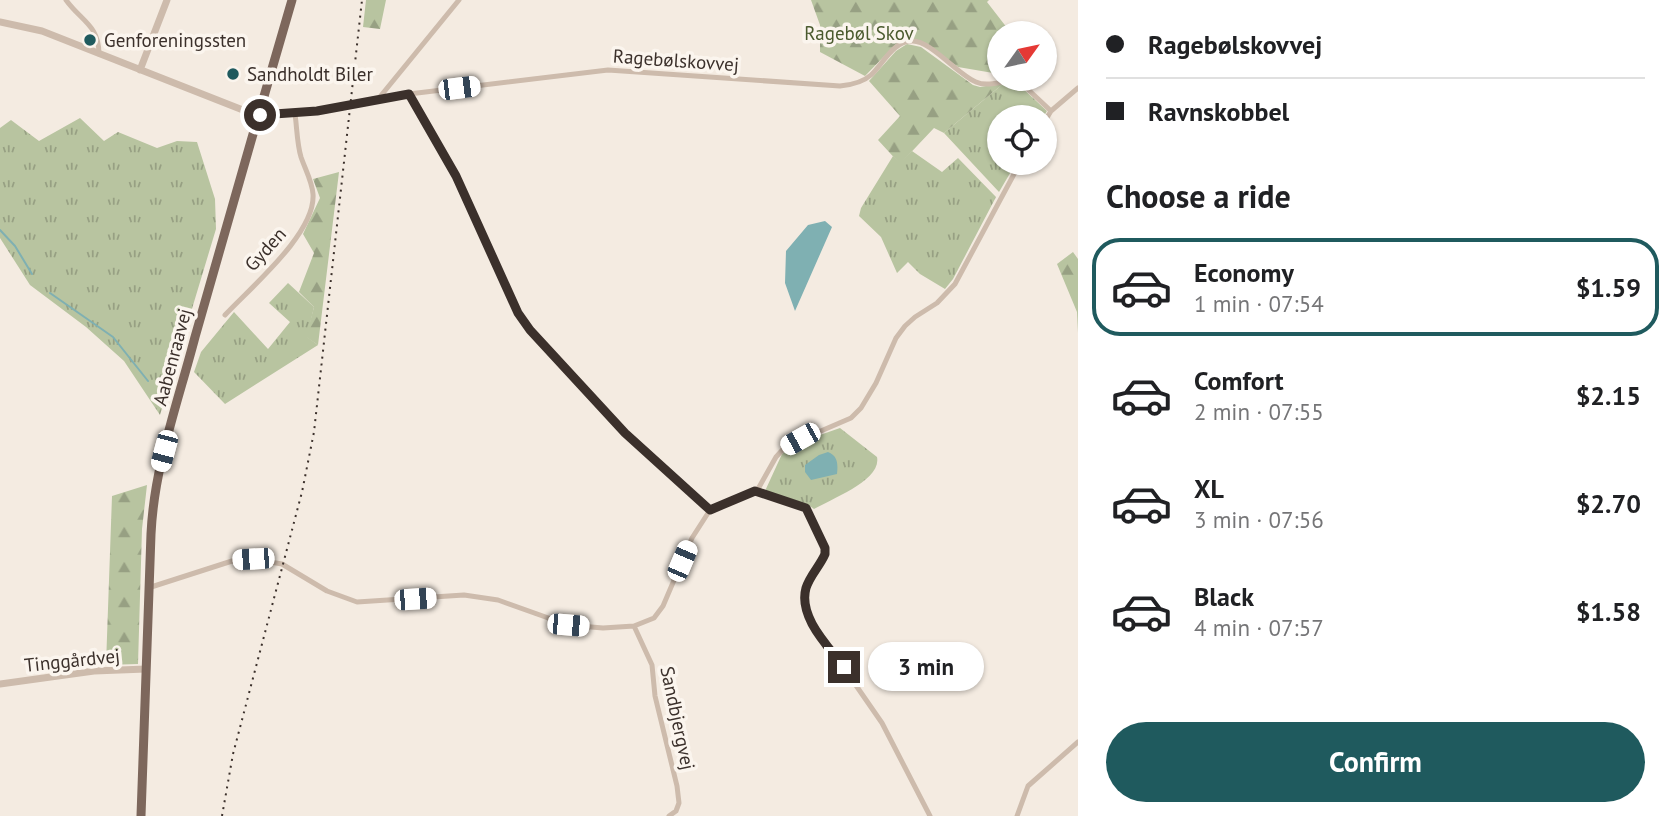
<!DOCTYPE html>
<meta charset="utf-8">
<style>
:root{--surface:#fff;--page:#f2f2f2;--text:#202124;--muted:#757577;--line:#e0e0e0;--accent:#1f5a5e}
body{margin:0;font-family:"PT Sans",sans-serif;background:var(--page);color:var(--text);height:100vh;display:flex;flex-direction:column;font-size:26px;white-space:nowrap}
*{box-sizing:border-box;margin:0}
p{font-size:23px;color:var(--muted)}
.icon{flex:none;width:38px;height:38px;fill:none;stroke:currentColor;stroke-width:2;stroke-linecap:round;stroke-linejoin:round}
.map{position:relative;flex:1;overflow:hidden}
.drawer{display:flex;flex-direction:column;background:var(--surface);width:595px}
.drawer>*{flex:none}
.banner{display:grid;align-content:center;height:154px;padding:0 28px;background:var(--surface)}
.needle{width:46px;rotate:57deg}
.controls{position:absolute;left:987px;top:21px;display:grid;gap:14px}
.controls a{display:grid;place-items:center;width:70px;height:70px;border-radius:50%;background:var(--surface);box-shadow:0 2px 5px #0004;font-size:35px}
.end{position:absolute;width:32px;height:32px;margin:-16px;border:9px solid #3b302b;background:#fff;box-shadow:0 0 0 4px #fff}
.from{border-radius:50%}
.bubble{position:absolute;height:49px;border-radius:24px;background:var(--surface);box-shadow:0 2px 5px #0004;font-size:23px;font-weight:600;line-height:49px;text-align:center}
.car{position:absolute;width:21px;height:42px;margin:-21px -10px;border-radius:9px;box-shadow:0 0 5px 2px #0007;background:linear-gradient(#fff 24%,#345 0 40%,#fff 0 76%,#345 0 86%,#fff 0)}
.banner b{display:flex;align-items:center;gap:24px;height:66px;font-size:26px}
.banner b+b{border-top:2px solid var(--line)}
.banner i{width:18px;height:18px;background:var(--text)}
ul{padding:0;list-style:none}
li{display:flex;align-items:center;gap:21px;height:98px;margin:0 14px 10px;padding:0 14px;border:4px solid transparent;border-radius:28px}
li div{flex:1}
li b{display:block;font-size:26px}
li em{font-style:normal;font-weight:600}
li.current{border-color:var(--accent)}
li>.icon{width:63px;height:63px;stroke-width:1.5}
h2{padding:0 28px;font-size:32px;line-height:84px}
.primary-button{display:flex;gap:14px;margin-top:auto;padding:14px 28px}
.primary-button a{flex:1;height:80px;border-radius:42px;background:var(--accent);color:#fff;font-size:28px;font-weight:600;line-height:80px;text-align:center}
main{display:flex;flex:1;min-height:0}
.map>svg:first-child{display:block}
.grass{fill:url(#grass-tufts)}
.forest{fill:url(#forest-firs)}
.water{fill:#7fb0b2}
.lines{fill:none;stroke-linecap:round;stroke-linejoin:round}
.stream{stroke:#7fb0b2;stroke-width:2}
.minor{stroke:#cdbbac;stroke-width:5}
.tertiary{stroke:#cdbbac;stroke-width:7}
.primary{stroke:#7d675c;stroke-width:9}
.rail{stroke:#3b302b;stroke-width:2;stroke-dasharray:2 5;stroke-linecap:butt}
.route{stroke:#3b302b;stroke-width:9}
.poi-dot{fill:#1f5a5e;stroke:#fbf5ee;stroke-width:2.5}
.labels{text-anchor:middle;stroke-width:7;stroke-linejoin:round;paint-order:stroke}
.park-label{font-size:19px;fill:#4a5a2e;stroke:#fbf5ee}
.poi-label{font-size:19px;fill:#3b302b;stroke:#fbf5ee;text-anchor:start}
.street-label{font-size:19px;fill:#3b302b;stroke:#fbf5ee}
</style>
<main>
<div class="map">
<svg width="1078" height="816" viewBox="0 0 1078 816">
<defs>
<pattern id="grass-tufts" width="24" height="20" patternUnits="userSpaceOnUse" patternTransform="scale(1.75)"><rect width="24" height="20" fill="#b8c4a0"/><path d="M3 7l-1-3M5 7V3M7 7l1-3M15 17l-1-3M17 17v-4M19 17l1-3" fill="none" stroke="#97a083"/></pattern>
<pattern id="forest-firs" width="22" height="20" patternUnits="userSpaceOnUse" patternTransform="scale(1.75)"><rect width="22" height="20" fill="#b8c4a0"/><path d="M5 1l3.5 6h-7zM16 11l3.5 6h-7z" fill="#97a083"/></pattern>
</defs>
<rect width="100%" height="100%" fill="#f4ebe1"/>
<path class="grass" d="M 1004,83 L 1018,84 L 1047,111 L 1043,117 L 999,117 L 999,163 L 1016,163 L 999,192 L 944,133 Z
M 80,118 L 104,141 L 118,132 L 157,148 L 177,141 L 197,142 L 215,199 L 216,229 L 160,415 L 124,361 L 86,327 L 30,285 L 0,238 L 0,128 L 11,120 L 39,141 Z
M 912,151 L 942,172 L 958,158 L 996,197 L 953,279 L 945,289 L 920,274 L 908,262 L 897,273 L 881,237 L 859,216 L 861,208 L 893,156 L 900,163 Z
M 288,283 L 314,307 L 307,337 L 318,345 L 225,404 L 194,372 L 201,352 L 234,312 L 268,349 L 290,322 L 269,303 Z
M 840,428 L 877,457 C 882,480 831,499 814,509 L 807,504 L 765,491 L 782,454 L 794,444 Z"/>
<path class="forest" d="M 366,0 L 386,0 L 380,29 L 363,27 Z
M 811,0 L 989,0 L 987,2 L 1011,33 L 999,33 L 999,74 L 958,67 L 925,44 L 912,38 L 899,41 L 865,76 L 820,52 L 820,25 Z
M 907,44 L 921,47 L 973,85 L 980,87 L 1004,83 L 944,133 L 934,128 L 900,164 L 878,140 L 900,116 L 869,81 L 896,51 Z
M 339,172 L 318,345 L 306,337 L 314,307 L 299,292 L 314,253 L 303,234 L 320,198 L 313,179 Z
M 1073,252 L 1078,259 L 1078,333 L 1077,312 L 1057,264 Z
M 147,485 L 142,529 L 138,664 L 106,665 L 112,496 Z"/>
<path class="water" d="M 825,221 L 832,227 L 795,311 L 785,283 L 786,251 L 808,225 Z
M 828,452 C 838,456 838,464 837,474 L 811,480 L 805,472 L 805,465 L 819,455 Z"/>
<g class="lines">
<path class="stream" d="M 0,230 L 15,246 L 32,274
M 50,293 L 113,337 L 148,381"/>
<path class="minor" d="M 66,0 C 81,21 99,25 99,54
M 409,94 L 456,176 L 518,313 L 530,330 L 625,433 L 710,510
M 379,98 L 459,0
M 256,114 L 295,114 L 409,94 L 608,70 L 840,86 C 851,85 862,83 871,75 C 883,64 893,41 912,41 C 930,40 958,75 976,82 C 989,88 1004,79 1019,81 L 1051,111
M 1045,121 L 1051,111 L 1078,88
M 225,315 C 251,287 316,233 313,194 C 312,181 305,169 301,157 C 297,144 297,128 295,114
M 755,491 L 806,508 L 825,548 L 825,554 C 815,581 797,586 810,619 L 882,723 L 930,816
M 148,588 L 232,561 L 253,559 L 282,564 L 327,591 L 357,602 L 464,595 L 498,600 L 568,625 L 603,628 L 634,626 L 654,618 L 663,606 L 692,538 L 710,510 L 758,489 L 776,457 L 786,446 L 851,418 L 861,408 L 876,383 L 896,338 L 905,326 L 915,317 L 937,303 L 955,284 L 1020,163
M 634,626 L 652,665 L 655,696 L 677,786 L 679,803 L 676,811 L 669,816
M 1017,816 L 1028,786 L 1078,742"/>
<path class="tertiary" d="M 0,22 L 42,31 L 253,114
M 140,70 L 167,0
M 0,684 L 94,671 L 146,669"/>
<path class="primary" d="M 141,816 L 151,534 C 154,467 178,402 195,337 C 227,225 259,112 292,0"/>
<path class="rail" d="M 222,816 L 233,754 L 302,492 L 314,432 L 362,0"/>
</g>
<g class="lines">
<path class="route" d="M 260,115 L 317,111 L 409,94 L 456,176 L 518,313 L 530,330 L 625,433 L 710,510 L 755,491 L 806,508 L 825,548 L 825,554 C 820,566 810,575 806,588 C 798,617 828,646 844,667"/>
</g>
<g class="poi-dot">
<circle cx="90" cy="40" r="7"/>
<circle cx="233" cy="74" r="7"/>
</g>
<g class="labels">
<g class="park-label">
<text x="859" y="40">Ragebøl Skov</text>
</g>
<g class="poi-label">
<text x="104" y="47">Genforeningssten</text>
<text x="247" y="81">Sandholdt Biler</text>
</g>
<g class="street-label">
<text transform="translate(676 60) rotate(4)" y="7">Ragebølskovvej</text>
<text transform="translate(265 249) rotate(-48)" y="7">Gyden</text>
<text transform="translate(172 357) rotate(-75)" y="7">Aabenraavej</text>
<text transform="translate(72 660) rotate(-6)" y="7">Tinggårdvej</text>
<text transform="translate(678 718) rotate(78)" y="7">Sandbjergvej</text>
</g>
</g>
</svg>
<div class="controls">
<a><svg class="needle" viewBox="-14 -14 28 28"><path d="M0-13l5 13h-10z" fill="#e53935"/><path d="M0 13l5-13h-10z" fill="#757577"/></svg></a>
<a><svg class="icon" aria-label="locate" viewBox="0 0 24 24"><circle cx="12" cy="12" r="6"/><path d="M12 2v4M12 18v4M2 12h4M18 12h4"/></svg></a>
</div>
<i class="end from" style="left:260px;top:115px"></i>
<i class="end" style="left:844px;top:667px"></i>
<div class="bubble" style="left:868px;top:642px;width:116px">3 min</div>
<i class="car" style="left:459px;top:88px;rotate:83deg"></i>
<i class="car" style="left:800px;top:439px;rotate:241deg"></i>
<i class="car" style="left:164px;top:451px;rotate:195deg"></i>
<i class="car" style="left:253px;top:559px;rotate:267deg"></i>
<i class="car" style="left:682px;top:561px;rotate:23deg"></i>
<i class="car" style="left:415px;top:599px;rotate:86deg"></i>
<i class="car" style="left:568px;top:625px;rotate:95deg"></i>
</div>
<section class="drawer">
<div class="banner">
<b><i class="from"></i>Ragebølskovvej</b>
<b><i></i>Ravnskobbel</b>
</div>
<h2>Choose a ride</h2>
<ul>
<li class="current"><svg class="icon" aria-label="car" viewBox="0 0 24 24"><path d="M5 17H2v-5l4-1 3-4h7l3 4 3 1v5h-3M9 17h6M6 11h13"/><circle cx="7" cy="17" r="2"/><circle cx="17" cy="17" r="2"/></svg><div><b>Economy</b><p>1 min · 07:54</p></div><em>$1.59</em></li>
<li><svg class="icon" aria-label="car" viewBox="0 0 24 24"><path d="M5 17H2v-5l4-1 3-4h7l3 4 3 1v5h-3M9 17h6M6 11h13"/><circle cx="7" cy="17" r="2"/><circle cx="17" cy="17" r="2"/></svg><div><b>Comfort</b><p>2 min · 07:55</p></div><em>$2.15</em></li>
<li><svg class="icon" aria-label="car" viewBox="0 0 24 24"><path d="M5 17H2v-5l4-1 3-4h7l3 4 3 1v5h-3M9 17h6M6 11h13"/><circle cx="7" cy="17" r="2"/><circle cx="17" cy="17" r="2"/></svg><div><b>XL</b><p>3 min · 07:56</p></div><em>$2.70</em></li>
<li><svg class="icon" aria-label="car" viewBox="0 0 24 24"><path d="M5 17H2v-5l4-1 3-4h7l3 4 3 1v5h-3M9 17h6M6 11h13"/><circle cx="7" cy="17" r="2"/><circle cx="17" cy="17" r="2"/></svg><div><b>Black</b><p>4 min · 07:57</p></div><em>$1.58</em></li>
</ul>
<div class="primary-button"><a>Confirm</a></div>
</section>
</main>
